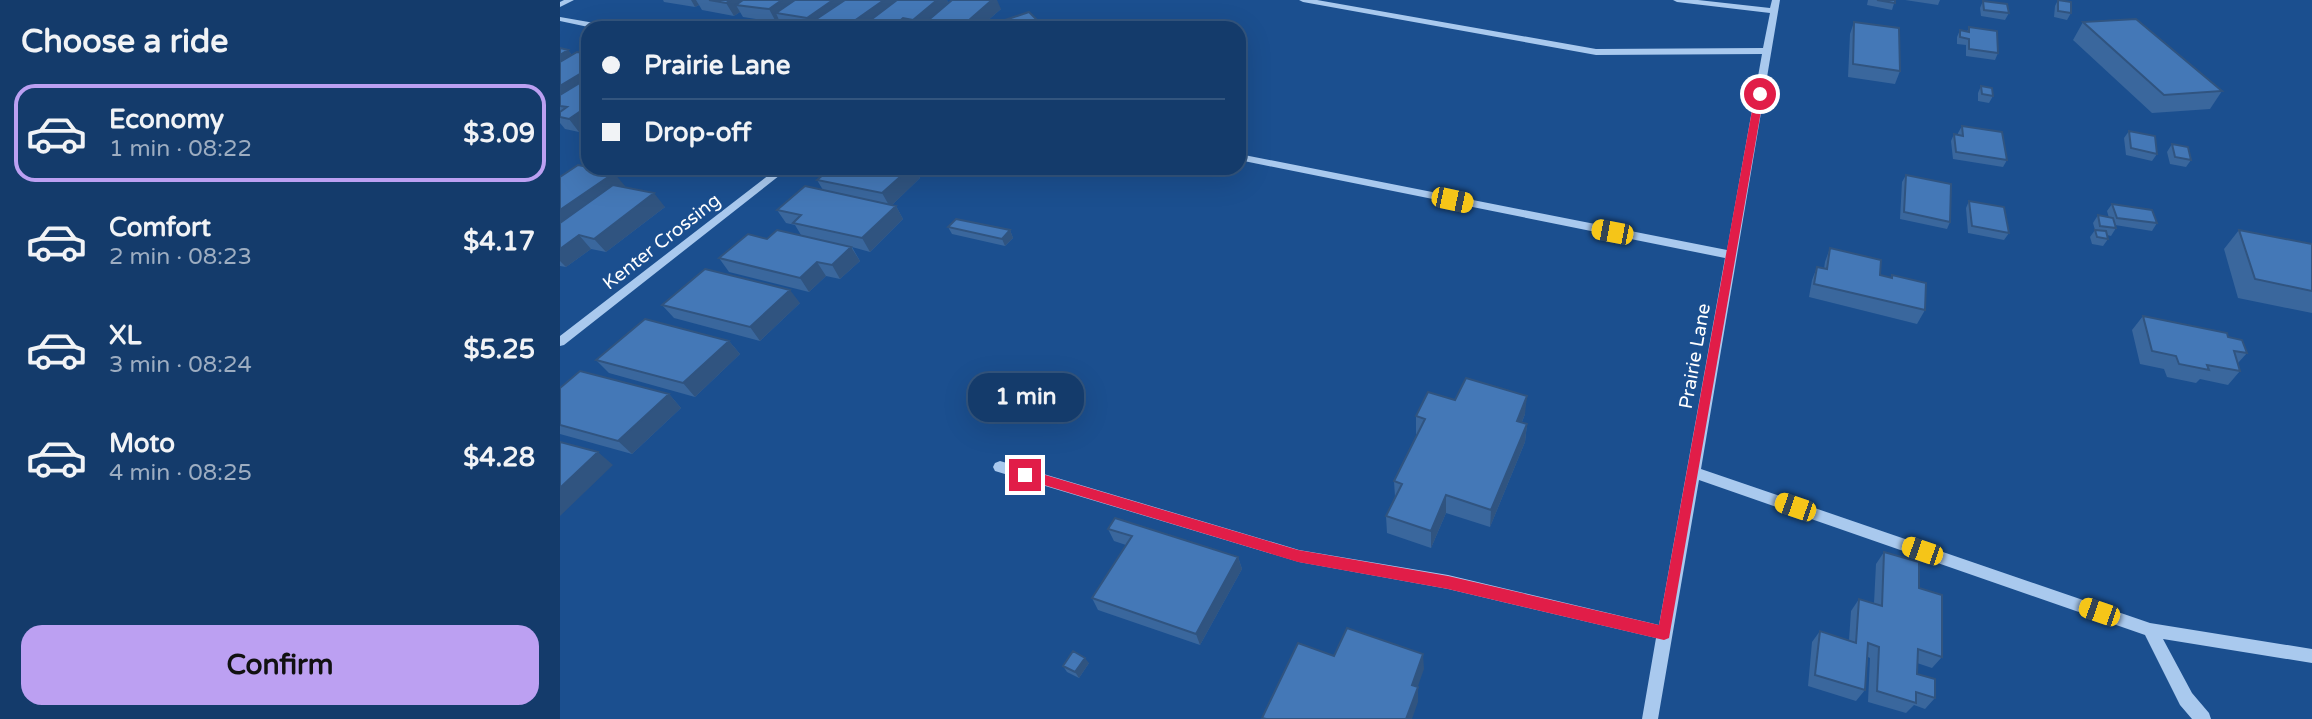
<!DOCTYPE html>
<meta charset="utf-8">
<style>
:root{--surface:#143b6b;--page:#214673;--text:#f1f3f6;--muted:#9dadc1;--line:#33557e;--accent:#bca0f2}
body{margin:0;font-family:"Varela Round",sans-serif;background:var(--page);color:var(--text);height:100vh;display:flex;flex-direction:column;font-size:26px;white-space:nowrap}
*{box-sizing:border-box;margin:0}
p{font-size:23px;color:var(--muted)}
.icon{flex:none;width:38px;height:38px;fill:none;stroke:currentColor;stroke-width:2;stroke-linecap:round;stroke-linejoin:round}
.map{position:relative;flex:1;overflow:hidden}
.details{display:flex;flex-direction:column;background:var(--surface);width:560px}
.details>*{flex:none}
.top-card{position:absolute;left:21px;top:21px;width:665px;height:154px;border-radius:21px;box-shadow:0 7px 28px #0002,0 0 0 2px var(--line);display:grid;align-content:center;height:154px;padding:0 21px;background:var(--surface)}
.end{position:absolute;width:32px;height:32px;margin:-16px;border:9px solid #e11d48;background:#fff;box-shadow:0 0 0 4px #fff}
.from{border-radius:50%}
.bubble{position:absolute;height:49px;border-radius:21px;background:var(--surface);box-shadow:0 7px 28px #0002,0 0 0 2px var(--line);font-size:23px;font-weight:700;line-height:49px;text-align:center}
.car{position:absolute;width:21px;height:42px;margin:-21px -10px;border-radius:9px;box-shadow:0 0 5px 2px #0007;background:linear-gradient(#f5c518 24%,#345 0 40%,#f5c518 0 76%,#345 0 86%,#f5c518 0)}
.top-card b{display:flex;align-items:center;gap:24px;height:66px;font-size:26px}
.top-card b+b{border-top:2px solid var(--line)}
.top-card i{width:18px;height:18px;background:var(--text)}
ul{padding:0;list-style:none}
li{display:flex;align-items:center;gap:21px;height:98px;margin:0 14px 10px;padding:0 7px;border:4px solid transparent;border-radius:21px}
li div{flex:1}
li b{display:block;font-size:26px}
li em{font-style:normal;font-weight:700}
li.on{border-color:var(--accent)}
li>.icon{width:63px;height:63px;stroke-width:1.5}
h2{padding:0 21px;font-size:32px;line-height:84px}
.action{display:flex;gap:14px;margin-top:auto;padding:14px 21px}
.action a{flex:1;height:80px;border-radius:21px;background:var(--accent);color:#111;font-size:28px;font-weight:700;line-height:80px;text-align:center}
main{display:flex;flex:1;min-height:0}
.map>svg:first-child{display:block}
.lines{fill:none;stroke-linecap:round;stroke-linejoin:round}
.minor{fill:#a9c9ee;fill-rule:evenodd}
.wall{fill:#3a679d}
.shaded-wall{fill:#305480}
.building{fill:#4478b7;stroke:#305480;stroke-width:2}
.route{fill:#e11d48}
.labels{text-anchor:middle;stroke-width:5;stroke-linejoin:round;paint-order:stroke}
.street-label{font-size:19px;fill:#fff;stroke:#1b4f8f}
</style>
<main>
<section class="details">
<h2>Choose a ride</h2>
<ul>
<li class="on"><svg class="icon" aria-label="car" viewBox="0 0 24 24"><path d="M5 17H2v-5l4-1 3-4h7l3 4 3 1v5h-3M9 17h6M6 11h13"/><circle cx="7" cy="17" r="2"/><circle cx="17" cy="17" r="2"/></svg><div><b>Economy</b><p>1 min · 08:22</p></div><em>$3.09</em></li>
<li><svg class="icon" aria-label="car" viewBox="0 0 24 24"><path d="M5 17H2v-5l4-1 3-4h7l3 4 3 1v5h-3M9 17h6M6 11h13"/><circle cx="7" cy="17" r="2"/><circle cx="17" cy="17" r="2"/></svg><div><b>Comfort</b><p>2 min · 08:23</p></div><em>$4.17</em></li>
<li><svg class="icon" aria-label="car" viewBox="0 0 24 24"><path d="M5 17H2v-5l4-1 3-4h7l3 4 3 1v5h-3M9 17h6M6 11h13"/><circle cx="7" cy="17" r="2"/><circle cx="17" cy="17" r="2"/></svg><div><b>XL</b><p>3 min · 08:24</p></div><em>$5.25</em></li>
<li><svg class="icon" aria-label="car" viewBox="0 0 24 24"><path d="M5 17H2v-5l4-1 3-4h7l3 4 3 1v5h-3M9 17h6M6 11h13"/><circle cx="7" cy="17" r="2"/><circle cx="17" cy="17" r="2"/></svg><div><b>Moto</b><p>4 min · 08:25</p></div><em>$4.28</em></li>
</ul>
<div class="action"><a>Confirm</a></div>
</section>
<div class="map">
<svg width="1752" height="719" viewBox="0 0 1752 719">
<rect width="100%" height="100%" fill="#1b4f8f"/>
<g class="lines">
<path class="minor" d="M 4,0 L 14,0 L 0,7 L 0,2 Z
M 739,0 L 757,0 L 1036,49 L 1203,48 L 1210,13 L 1117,2 L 1113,0 L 1138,0 L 1210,8 L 1212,0 L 1220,0 L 1141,469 L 1590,623 L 1752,649 L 1752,663 L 1603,639 L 1632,693 L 1649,713 L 1651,719 L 1632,719 L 1620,705 L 1585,635 L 1139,480 L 1098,719 L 1082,719 L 1096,638 L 888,589 L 739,562 L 435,471 L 433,467 L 435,463 L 440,461 L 739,550 L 888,575 L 1099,625 L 1165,258 L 679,160 L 679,154 L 1167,250 L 1202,54 L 1036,55 L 743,2 Z
M 0,17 L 46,25 L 50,28 L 33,28 L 0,21 Z
M 218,168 L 229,168 L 4,345 L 0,346 L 0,336 Z"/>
</g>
<path class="wall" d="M 103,0 L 387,0 L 388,3 L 441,9 L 419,28 L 367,28 L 366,26 L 364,28 L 311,28 L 311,27 L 309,28 L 238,28 L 223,25 L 219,20 L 216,22 L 183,17 L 180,12 L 174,16 L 142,10 L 139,5 L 135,7 L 104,2 Z
M 1308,0 L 1335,0 L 1332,10 L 1307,5 Z
M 1345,0 L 1380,0 L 1378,5 Z
M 1498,0 L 1511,13 L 1507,20 L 1494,17 L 1495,6 Z
M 1423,1 L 1449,13 L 1445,20 L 1421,16 L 1420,8 Z
M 1294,22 L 1340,71 L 1335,84 L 1288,77 L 1290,34 Z
M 1523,22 L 1662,91 L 1650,109 L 1592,113 L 1513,40 Z
M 1409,27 L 1438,53 L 1435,60 L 1406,56 L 1406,45 L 1397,44 L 1397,37 L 1400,30 L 1407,32 Z
M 0,48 L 8,50 L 12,55 L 19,132 L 5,129 L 0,123 Z
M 1421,86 L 1433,96 L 1429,103 L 1418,101 L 1418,93 Z
M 1402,126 L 1447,160 L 1443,167 L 1393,159 L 1391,141 L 1394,134 L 1398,135 L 1398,133 Z
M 1569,131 L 1597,154 L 1592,161 L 1566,155 L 1564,138 Z
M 1612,144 L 1631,160 L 1626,167 L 1610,164 L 1607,152 Z
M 271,168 L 355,168 L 360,178 L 332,205 L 336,206 L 343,219 L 310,252 L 292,247 L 300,261 L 280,279 L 266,276 L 249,292 L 169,272 L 159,258 L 207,239 L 241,235 L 235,225 L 226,223 L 217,210 L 263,190 L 257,180 Z
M 366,168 L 385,168 L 382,171 Z
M 1346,175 L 1390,222 L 1387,229 L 1340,219 L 1342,182 Z
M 0,177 L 65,186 L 64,187 L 105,207 L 46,252 L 31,249 L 6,267 L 0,266 Z
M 1409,201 L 1449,233 L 1444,240 L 1408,233 L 1406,208 Z
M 1552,204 L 1597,223 L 1592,231 L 1555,225 L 1556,228 L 1551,236 L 1547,235 L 1548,239 L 1543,246 L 1532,244 L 1530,237 L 1535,230 L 1533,223 L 1538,215 L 1549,218 L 1547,211 Z
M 388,227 L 450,230 L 453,238 L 445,246 L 392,234 Z
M 1679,230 L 1752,244 L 1752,313 L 1678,298 L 1664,249 Z
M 1270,248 L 1320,275 L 1331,278 L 1332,275 L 1365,310 L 1357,324 L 1249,297 L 1252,280 L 1257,267 L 1264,269 L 1265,262 Z
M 240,303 L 200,341 L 114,318 L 102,305 Z
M 1583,316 L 1668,337 L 1687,353 L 1678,363 L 1680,371 L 1668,385 L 1640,379 L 1636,383 L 1607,377 L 1604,369 L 1580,364 L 1572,330 Z
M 169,341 L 180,354 L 135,397 L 49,373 L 36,360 Z
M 0,388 L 109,394 L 121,408 L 72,454 L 0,434 Z
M 895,400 L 965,414 L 962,422 L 967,424 L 965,442 L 930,527 L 886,513 L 871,548 L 827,533 L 826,516 L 835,497 L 834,481 L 857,435 L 856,434 L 856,416 Z
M 548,529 L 678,557 L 682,569 L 640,645 L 538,610 L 532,598 L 566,545 L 554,541 Z
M 1324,552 L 1359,588 L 1382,657 L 1372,668 L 1357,663 L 1357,674 L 1375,698 L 1365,709 L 1354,705 L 1346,713 L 1308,702 L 1310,658 L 1308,657 L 1305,690 L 1296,701 L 1248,686 L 1252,642 L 1260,631 L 1289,640 L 1291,611 L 1299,599 L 1314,603 L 1316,564 Z
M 529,663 L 519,678 L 507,672 L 503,666 Z"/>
<path class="shaded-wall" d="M 131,0 L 136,0 L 139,5 L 135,7 Z
M 171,0 L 198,0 L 176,5 L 180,12 L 174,16 L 166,3 Z
M 222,0 L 247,0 L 216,13 L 219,20 L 216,22 L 209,9 Z
M 273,0 L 297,0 L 255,20 L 259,27 L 252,28 L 247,18 Z
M 324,0 L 338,0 L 308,22 L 311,27 L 309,28 L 288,28 L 287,26 Z
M 377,0 L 387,0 L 390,6 L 365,23 L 366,26 L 364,28 L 357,28 L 353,20 Z
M 432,0 L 437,0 L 441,9 L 419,28 L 401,28 Z
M 343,18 L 347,28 L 335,28 L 334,26 Z
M 8,50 L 18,63 L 0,73 L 0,55 Z
M 28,69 L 28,88 L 0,106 L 0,86 Z
M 28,106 L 28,126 L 19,132 L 9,119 Z
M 350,168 L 355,168 L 360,178 L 330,207 L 322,193 Z
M 54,173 L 65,186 L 0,232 L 0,210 Z
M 94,193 L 105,207 L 46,252 L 34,239 Z
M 336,206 L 343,219 L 310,252 L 302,238 Z
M 450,230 L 453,238 L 445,246 L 442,239 Z
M 19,235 L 31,249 L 6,267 L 0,261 L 0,249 Z
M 291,247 L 300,261 L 280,279 L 272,265 Z
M 257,262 L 266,276 L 249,292 L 240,278 Z
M 230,290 L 240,303 L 200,341 L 190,327 Z
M 169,341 L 180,354 L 135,397 L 123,383 Z
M 109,394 L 121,408 L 72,454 L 58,441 Z
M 967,396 L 965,414 L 955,439 L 957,421 Z
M 967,424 L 965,442 L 930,527 L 931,510 Z
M 38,452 L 53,465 L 0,516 L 0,488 Z
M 886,495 L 886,513 L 871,548 L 871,531 Z
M 678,557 L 682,569 L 640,645 L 636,634 Z
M 863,654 L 864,669 L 853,700 L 852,685 Z
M 525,658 L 529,663 L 519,678 L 515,672 Z
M 858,687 L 858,702 L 852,719 L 846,719 Z"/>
<path class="building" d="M 149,0 L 171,0 L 166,3 Z
M 183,0 L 222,0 L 209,9 L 176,5 Z
M 235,0 L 273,0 L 247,18 L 216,13 Z
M 285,0 L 324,0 L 287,26 L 255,20 Z
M 337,0 L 377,0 L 353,20 L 343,18 L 334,26 L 308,22 Z
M 392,0 L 432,0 L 400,28 L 365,23 Z
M 1317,0 L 1335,0 L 1335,3 Z
M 1498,0 L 1511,2 L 1511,13 L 1498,11 Z
M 1423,1 L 1447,4 L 1449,13 L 1424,10 Z
M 469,12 L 485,28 L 421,28 Z
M 1576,19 L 1662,91 L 1604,95 L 1523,22 Z
M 1294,22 L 1339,28 L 1340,71 L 1293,64 Z
M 1409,27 L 1437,31 L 1438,53 L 1409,49 L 1409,39 L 1400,37 L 1400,30 L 1409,32 Z
M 0,48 L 8,50 L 0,55 Z
M 17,52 L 28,54 L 28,69 L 0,86 L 0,62 Z
M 28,78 L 28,106 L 9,119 L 0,117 L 0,112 L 7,107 L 0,106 L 0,95 Z
M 1421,86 L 1432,88 L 1433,96 L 1422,94 Z
M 1402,126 L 1442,132 L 1447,160 L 1396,152 L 1394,134 L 1403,136 Z
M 1569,131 L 1595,136 L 1597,154 L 1571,148 Z
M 1612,144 L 1628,147 L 1631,160 L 1615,157 Z
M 18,165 L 28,167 L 28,168 L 33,168 L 54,173 L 0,210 L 0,177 Z
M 271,168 L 350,168 L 322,193 L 257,180 Z
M 1346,175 L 1391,184 L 1390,222 L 1344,212 Z
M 53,185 L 94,193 L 34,239 L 19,235 L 0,249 L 0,223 Z
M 245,186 L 336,206 L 302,238 L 233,223 L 241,215 L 217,210 Z
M 1409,201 L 1444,207 L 1449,233 L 1412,226 Z
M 1552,204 L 1592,210 L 1597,223 L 1557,218 Z
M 1538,215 L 1553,218 L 1556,228 L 1540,226 Z
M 396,219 L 450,230 L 442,239 L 388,227 Z
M 217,230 L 291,247 L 272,265 L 257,262 L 240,278 L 159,258 L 188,234 L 207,239 Z
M 1535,230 L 1546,231 L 1548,239 L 1537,237 Z
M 1679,230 L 1752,244 L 1752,291 L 1695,279 Z
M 1270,248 L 1321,260 L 1320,275 L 1332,278 L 1332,275 L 1366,283 L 1365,310 L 1254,284 L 1257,267 L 1267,269 Z
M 145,269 L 230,290 L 190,327 L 102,305 Z
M 1583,316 L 1667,333 L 1668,337 L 1682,340 L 1687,353 L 1674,351 L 1680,371 L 1647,365 L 1649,370 L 1619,364 L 1616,356 L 1592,351 Z
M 85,319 L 169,341 L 123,383 L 36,360 Z
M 20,371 L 109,394 L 58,441 L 0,425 L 0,388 Z
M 906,378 L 967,396 L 957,421 L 967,424 L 931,510 L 886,495 L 871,531 L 826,516 L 842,484 L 834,481 L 865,419 L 856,416 L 868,392 L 895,400 Z
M 0,442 L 38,452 L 0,488 Z
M 555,518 L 678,557 L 636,634 L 532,598 L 572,536 L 548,529 Z
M 1324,552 L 1359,562 L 1359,588 L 1382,595 L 1382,657 L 1358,649 L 1357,674 L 1375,679 L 1375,698 L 1356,692 L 1356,703 L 1317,691 L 1319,647 L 1308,643 L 1305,690 L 1255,675 L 1260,631 L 1296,643 L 1299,599 L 1322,606 Z
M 787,628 L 863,654 L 852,685 L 858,687 L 846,719 L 706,719 L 702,718 L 738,643 L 774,656 Z
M 513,651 L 525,658 L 515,672 L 503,666 Z"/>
<path class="route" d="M 1200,92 L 1204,94 L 1109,638 L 1104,640 L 888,589 L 738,562 L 461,478 L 461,471 L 465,469 L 738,550 L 888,576 L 1099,625 L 1195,94 Z"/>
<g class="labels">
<g class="street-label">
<text transform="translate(101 241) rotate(-38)" y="7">Kenter Crossing</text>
<text transform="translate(1134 356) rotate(-80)" y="7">Prairie Lane</text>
</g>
</g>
</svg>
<i class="end from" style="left:1200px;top:94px"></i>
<i class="end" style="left:465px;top:475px"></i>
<div class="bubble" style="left:408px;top:373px;width:116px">1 min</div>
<i class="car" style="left:892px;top:200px;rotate:102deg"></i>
<i class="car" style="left:1052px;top:232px;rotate:281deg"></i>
<i class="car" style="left:1235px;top:507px;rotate:289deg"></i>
<i class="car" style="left:1362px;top:551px;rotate:289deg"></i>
<i class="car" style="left:1539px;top:612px;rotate:289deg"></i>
<div class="top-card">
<b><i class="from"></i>Prairie Lane</b>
<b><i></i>Drop-off</b>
</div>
</div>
</main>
